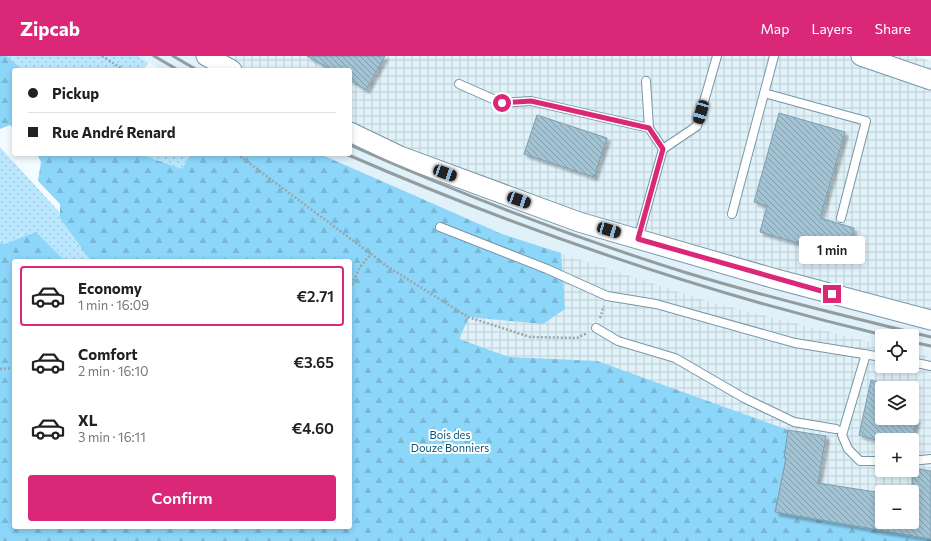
<!DOCTYPE html>
<meta charset="utf-8">
<style>
:root{--surface:#fff;--page:#f2f2f2;--text:#202124;--muted:#757577;--line:#e0e0e0;--accent:#db2777}
body{margin:0;font-family:Commissioner,sans-serif;background:var(--page);color:var(--text);height:100vh;display:flex;flex-direction:column;font-size:15px;white-space:nowrap}
*{box-sizing:border-box;margin:0}
p{font-size:13px;color:var(--muted)}
.icon{flex:none;width:22px;height:22px;fill:none;stroke:currentColor;stroke-width:2;stroke-linecap:round;stroke-linejoin:round}
.map{position:relative;flex:1;overflow:hidden}
.details{position:absolute;left:12px;top:203px;width:340px;height:270px;display:flex;flex-direction:column;background:var(--surface);border-radius:4px;box-shadow:0 2px 6px #0003}
.details>*{flex:none}
.banner{position:absolute;left:12px;top:12px;width:340px;height:88px;border-radius:4px;box-shadow:0 2px 6px #0003;display:grid;align-content:center;height:88px;padding:0 16px;background:var(--surface)}
.tools{position:absolute;left:875px;top:273px;display:grid;gap:8px}
.tools a{display:grid;place-items:center;width:44px;height:44px;border-radius:4px;background:var(--surface);box-shadow:0 2px 6px #0003;font-size:20px}
.end{position:absolute;width:18px;height:18px;margin:-9px;border:5px solid #db2777;background:#fff;box-shadow:0 0 0 2px #fff}
.from{border-radius:50%}
.bubble{position:absolute;height:28px;border-radius:4px;background:var(--surface);box-shadow:0 2px 6px #0003;font-size:13px;font-weight:600;line-height:28px;text-align:center}
.car{position:absolute;width:12px;height:24px;margin:-12px -6px;border-radius:5px;box-shadow:0 0 3px 1px #0007;background:linear-gradient(#222 24%,#8ab4d8 0 40%,#222 0 76%,#8ab4d8 0 86%,#222 0)}
.banner b{display:flex;align-items:center;gap:14px;height:38px;font-size:15px}
.banner b+b{border-top:1px solid var(--line)}
.banner i{width:10px;height:10px;background:var(--text)}
ul{padding:7px 0 0;list-style:none}
li{display:flex;align-items:center;gap:12px;height:60px;margin:0 8px 6px;padding:0 8px;border:2px solid transparent;border-radius:4px}
li div{flex:1}
li b{display:block;font-size:15px}
li em{font-style:normal;font-weight:600}
li.selected{border-color:var(--accent)}
li>.icon{width:36px;height:36px;stroke-width:1.5}
.primary-button{display:flex;gap:8px;margin-top:auto;padding:8px 16px}
.primary-button a{flex:1;height:46px;border-radius:4px;background:var(--accent);color:#fff;font-size:16px;font-weight:600;line-height:46px;text-align:center}
header{display:flex;align-items:center;gap:24px;box-sizing:border-box;height:56px;padding:0 20px;background:var(--accent);color:#fff}
header strong{font-size:19px}
nav{display:flex;gap:22px;margin-inline-start:auto;font-size:14px}
.map>svg:first-child{display:block}
.built{fill:#e0f1f9}
.industrial{fill:url(#industrial-grid);fill-rule:evenodd}
.green{fill:url(#green-dots)}
.forest{fill:url(#forest-firs)}
.building{fill:url(#building-back-hatch);stroke:#7c9dad;filter:url(#shadow)}
.lines{fill:none;stroke-linecap:round;stroke-linejoin:round}
.service-casing{stroke:#7697a7;stroke-width:10}
.tertiary-casing{stroke:#7697a7;stroke-width:21}
.path{stroke:#9ba5aa;stroke-width:2.5;stroke-dasharray:2 2;stroke-linecap:butt}
.service{stroke:#fff;stroke-width:8}
.tertiary{stroke:#fff;stroke-width:19}
.rail{stroke:#929ca1;stroke-width:3}
.route{stroke:#db2777;stroke-width:5}
.labels{text-anchor:middle;stroke-width:4;stroke-linejoin:round;paint-order:stroke}
.park-label{font-size:11px;fill:#055977;stroke:#fff}
</style>
<header>
<strong>Zipcab</strong>
<nav><a>Map</a><a>Layers</a><a>Share</a></nav>
</header>
<div class="map">
<svg width="931" height="485" viewBox="0 0 931 485">
<defs>
<pattern id="industrial-grid" width="8" height="8" patternUnits="userSpaceOnUse"><rect width="8" height="8" fill="#e0f1f9"/><path d="M0 4h8M4 0v8" fill="none" stroke="#c0cfd6"/></pattern>
<pattern id="green-dots" width="8" height="8" patternUnits="userSpaceOnUse"><rect width="8" height="8" fill="#bbe8fe"/><path d="M2 2h.1M6 6h.1" fill="none" stroke="#a1c8db" stroke-width="1.8" stroke-linecap="round"/></pattern>
<pattern id="forest-firs" width="22" height="20" patternUnits="userSpaceOnUse"><rect width="22" height="20" fill="#8bd6f9"/><path d="M5 1l3.5 6h-7zM16 11l3.5 6h-7z" fill="#78b8d6"/></pattern>
<pattern id="building-back-hatch" width="6" height="6" patternUnits="userSpaceOnUse"><rect width="6" height="6" fill="#a1c3d4"/><path d="M-1 5l2 2M0 0l6 6M5-1l2 2" fill="none" stroke="#839fad"/></pattern>
<filter id="shadow"><feDropShadow dx="3.5" dy="3.5" stdDeviation="1" flood-color="#0004"/></filter>
</defs>
<rect width="100%" height="100%" fill="#f4fbff"/>
<path class="built" d="M 138,0 L 195,0 L 220,14 L 162,14 Z
M 350,81 L 931,269 L 931,301 L 912,296 L 912,280 L 882,280 L 882,289 L 710,246 L 502,178 L 320,98 L 350,98 Z"/>
<path class="industrial" d="M 195,0 L 914,0 L 931,5 L 931,269 L 714,210 L 350,81 L 350,14 L 220,14 Z
M 320,98 L 502,178 L 710,246 L 882,289 L 882,310 L 912,310 L 912,296 L 931,301 L 931,483 L 465,349 L 350,205 L 274,205 ZM 882,332 L 912,332 L 912,362 L 882,362 ZM 882,384 L 912,384 L 912,414 L 882,414 ZM 882,436 L 912,436 L 912,466 L 882,466 Z"/>
<path class="green" d="M 7,0 L 138,0 L 149,7 L 142,14 L 23,14 Z
M 0,91 L 104,205 L 14,205 L 14,471 L 350,471 L 477,485 L 0,485 Z
M 139,98 L 191,98 L 183,114 Z"/>
<path class="forest" d="M 0,0 L 7,0 L 23,14 L 14,14 L 14,73 L 10,69 L 0,73 Z
M 37,98 L 139,98 L 182,113 L 191,98 L 320,98 L 502,178 L 561,197 L 565,253 L 543,268 L 469,261 L 459,283 L 509,301 L 597,305 L 788,374 L 832,466 L 931,483 L 931,485 L 0,485 L 0,187 L 5,188 L 36,176 L 65,205 L 14,205 L 14,471 L 350,471 L 350,205 L 91,205 L 60,162 L 60,148 L 38,125 L 41,106 Z"/>
<path class="building" d="M 307,0 L 385,0 L 366,34 L 350,24 L 350,14 L 332,14 Z
M 779,57 L 845,76 L 820,162 L 854,172 L 846,201 L 760,176 L 767,150 L 754,146 Z
M 537,59 L 607,82 L 594,121 L 524,98 Z
M 871,324 L 882,327 L 882,362 L 917,362 L 912,384 L 876,384 L 859,379 Z
M 788,374 L 826,380 L 818,427 L 882,437 L 882,466 L 912,466 L 912,412 L 931,415 L 931,483 L 775,456 L 786,402 L 784,402 Z"/>
<g class="lines">
<g class="service-casing">
<path id="service" d="M 646,25 L 649,72
M 459,28 L 502,47 L 531,45 L 649,72 L 663,93
M 764,37 L 866,65 L 841,162
M 732,158 L 774,0
M 440,171 L 547,213 L 607,240 L 656,248 L 795,287 L 882,301
M 638,183 L 663,93 L 697,70 L 717,0
M 596,272 L 618,285 L 675,302 L 744,342 L 794,366 L 836,373
M 866,298 L 842,379 L 848,393 L 860,405 L 882,405
M 912,306 L 931,310
M 912,405 L 931,403"/>
</g>
<g class="tertiary-casing">
<path id="tertiary" d="M 206,0 L 232,14
M 861,0 L 931,24
M 350,76 L 400,100 L 579,166 L 776,223 L 931,264"/>
</g>
<path class="path" d="M 102,0 L 124,14
M 237,98 L 371,198
M 350,232 L 360,211 L 371,198 L 385,209 L 468,261 L 530,281 L 577,282 L 587,277
M 600,262 L 604,250
M 0,313 L 14,312"/>
<use href="#service" class="service"/>
<use href="#tertiary" class="tertiary"/>
<path class="rail" d="M 154,0 L 178,14
M 173,0 L 197,14
M 350,89 C 460,138 572,181 687,217 C 767,241 849,261 931,281
M 346,98 C 521,174 701,236 887,280
M 912,286 L 931,290"/>
</g>
<g class="lines">
<path class="route" d="M 502,47 L 531,45 L 649,72 L 663,93 L 638,183 L 832,238"/>
</g>
<g class="labels">
<g class="park-label">
<text x="450" y="383">Bois des<tspan x="450" dy="13">Douze Bonniers</tspan></text>
</g>
</g>
</svg>
<div class="tools">
<a><svg class="icon" aria-label="locate" viewBox="0 0 24 24"><circle cx="12" cy="12" r="6"/><path d="M12 2v4M12 18v4M2 12h4M18 12h4"/></svg></a>
<a><svg class="icon" aria-label="layers" viewBox="0 0 24 24"><path d="M12 4l9 5-9 5-9-5zM3 14l9 5 9-5"/></svg></a>
<a>+</a>
<a>−</a>
</div>
<i class="end from" style="left:502px;top:47px"></i>
<i class="end" style="left:832px;top:238px"></i>
<div class="bubble" style="left:799px;top:180px;width:66px">1 min</div>
<i class="car" style="left:701px;top:56px;rotate:196deg"></i>
<i class="car" style="left:445px;top:117px;rotate:110deg"></i>
<i class="car" style="left:519px;top:144px;rotate:110deg"></i>
<i class="car" style="left:609px;top:174px;rotate:106deg"></i>
<div class="banner">
<b><i class="from"></i>Pickup</b>
<b><i></i>Rue André Renard</b>
</div>
<section class="details">
<ul>
<li class="selected"><svg class="icon" aria-label="car" viewBox="0 0 24 24"><path d="M5 17H2v-5l4-1 3-4h7l3 4 3 1v5h-3M9 17h6M6 11h13"/><circle cx="7" cy="17" r="2"/><circle cx="17" cy="17" r="2"/></svg><div><b>Economy</b><p>1 min · 16:09</p></div><em>€2.71</em></li>
<li><svg class="icon" aria-label="car" viewBox="0 0 24 24"><path d="M5 17H2v-5l4-1 3-4h7l3 4 3 1v5h-3M9 17h6M6 11h13"/><circle cx="7" cy="17" r="2"/><circle cx="17" cy="17" r="2"/></svg><div><b>Comfort</b><p>2 min · 16:10</p></div><em>€3.65</em></li>
<li><svg class="icon" aria-label="car" viewBox="0 0 24 24"><path d="M5 17H2v-5l4-1 3-4h7l3 4 3 1v5h-3M9 17h6M6 11h13"/><circle cx="7" cy="17" r="2"/><circle cx="17" cy="17" r="2"/></svg><div><b>XL</b><p>3 min · 16:11</p></div><em>€4.60</em></li>
</ul>
<div class="primary-button"><a>Confirm</a></div>
</section>
</div>
